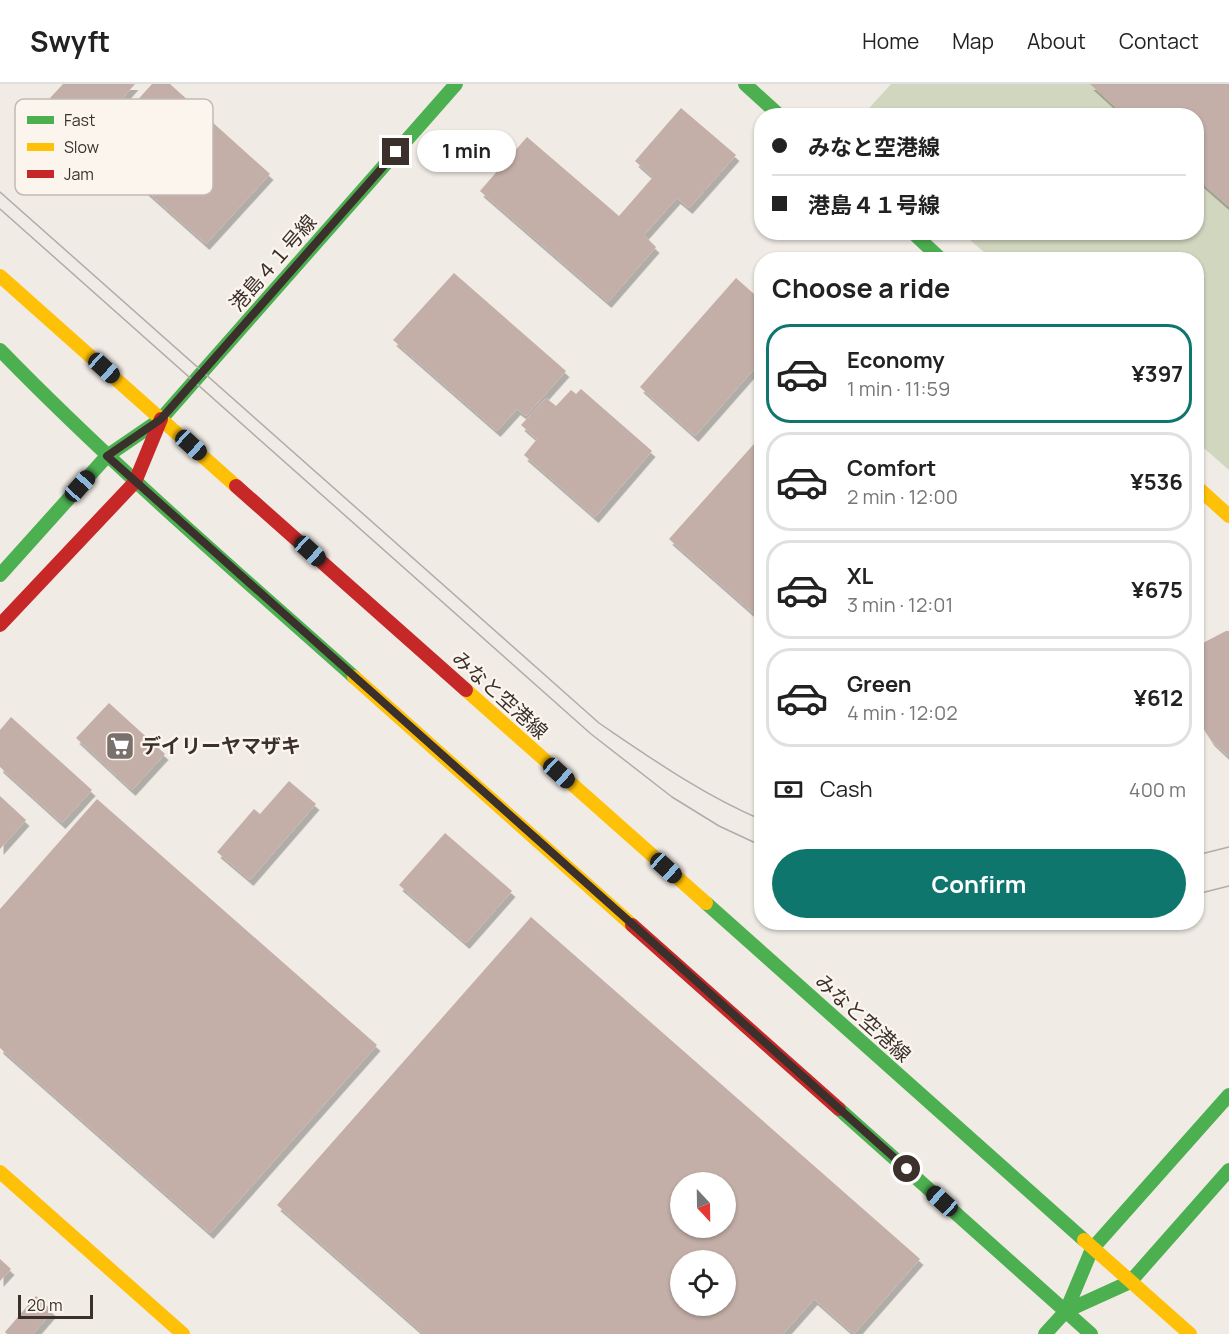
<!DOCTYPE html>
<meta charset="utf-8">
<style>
:root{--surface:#fff;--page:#f6f6f6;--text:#222;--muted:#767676;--line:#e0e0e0;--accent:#0f766e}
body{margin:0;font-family:Manrope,"Noto Sans JP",sans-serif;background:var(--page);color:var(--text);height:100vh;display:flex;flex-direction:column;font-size:22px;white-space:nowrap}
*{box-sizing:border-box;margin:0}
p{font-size:20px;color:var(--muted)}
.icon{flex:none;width:33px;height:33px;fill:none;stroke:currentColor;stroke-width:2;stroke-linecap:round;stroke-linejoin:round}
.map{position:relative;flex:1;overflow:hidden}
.panel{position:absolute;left:754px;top:168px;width:450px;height:678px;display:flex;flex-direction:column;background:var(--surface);border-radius:24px;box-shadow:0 2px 4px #0004}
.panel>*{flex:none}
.hud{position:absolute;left:754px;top:24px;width:450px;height:132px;border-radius:24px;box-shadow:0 2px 4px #0004;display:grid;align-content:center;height:132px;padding:0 18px;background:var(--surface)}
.needle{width:39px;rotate:158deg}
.controls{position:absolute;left:670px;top:1088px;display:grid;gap:12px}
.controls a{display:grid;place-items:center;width:66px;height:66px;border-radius:50%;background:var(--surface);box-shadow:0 2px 4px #0004;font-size:30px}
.scale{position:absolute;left:18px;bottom:15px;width:75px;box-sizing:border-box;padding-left:6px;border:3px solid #3b302b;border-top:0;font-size:16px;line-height:21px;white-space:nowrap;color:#3b302b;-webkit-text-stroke:4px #fbf5ee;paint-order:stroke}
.end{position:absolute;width:27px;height:27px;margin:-14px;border:8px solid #3b302b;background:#fff;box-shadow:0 0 0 3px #fff}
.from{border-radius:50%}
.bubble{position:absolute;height:42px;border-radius:21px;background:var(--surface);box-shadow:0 2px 4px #0004;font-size:20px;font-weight:700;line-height:42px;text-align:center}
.car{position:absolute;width:18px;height:36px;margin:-18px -9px;border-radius:8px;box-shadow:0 0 4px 2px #0007;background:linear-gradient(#222 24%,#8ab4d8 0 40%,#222 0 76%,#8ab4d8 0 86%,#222 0)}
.hud b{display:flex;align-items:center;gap:21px;height:57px;font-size:22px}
.hud b+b{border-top:2px solid var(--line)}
.hud i{width:15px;height:15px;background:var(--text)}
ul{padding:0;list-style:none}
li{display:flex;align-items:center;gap:18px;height:99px;margin:0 12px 9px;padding:0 6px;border:3px solid var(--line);border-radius:24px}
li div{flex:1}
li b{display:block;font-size:22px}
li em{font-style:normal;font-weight:700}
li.on{border-color:var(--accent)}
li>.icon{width:54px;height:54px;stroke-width:1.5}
h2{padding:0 18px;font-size:27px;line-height:72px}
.pay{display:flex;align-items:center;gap:15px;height:66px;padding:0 18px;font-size:22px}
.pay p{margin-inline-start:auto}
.action{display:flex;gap:12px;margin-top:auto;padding:12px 18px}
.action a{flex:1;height:69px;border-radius:36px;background:var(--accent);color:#fff;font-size:24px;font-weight:700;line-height:69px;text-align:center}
header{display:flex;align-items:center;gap:36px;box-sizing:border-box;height:84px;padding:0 30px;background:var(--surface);border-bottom:2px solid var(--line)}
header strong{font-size:28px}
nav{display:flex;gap:33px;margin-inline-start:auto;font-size:21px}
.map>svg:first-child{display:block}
.green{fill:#d1d6bf}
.building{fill:#c3afa7;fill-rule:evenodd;filter:url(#shadow)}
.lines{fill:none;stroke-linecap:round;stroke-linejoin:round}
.fast{stroke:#4caf50;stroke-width:14}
.slow{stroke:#ffc107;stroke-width:14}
.jam{stroke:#c62828;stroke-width:14}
.tram{stroke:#b1aca8;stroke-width:1.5}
.route{stroke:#3b302b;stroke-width:8}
.labels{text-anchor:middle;stroke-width:4.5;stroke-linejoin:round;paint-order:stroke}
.street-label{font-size:20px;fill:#3b302b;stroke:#fbf5ee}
.poi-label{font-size:20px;font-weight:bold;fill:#3b302b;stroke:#fbf5ee;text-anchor:start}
.key{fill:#fbf5ee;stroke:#c1bab4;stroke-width:1.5}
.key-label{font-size:16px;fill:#3b302b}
</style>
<header>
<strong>Swyft</strong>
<nav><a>Home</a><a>Map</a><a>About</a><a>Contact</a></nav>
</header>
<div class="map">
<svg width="1229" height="1250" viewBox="0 0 1229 1250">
<defs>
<filter id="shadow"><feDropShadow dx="3.5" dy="6" stdDeviation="0" flood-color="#0004"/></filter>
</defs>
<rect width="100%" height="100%" fill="#f0ebe5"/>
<path class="green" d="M 891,0 L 1229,0 L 1229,386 L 1197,358 L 1197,176 L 992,175 L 962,149 L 1197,148 L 1197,32 L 862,32 Z"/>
<path class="building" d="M 63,0 L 135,0 L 91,50 L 50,14 Z
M 152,0 L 170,0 L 270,90 L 206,160 L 96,62 Z
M 1090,0 L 1229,0 L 1229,123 L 1197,95 L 1197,32 L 1125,32 Z
M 681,24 L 736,71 L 689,124 L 677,114 L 644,151 L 656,163 L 608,218 L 480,107 L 527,53 L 619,132 L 653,93 L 635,77 Z
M 454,189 L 566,287 L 526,332 L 517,325 L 497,347 L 393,256 Z
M 736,194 L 762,217 L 762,276 L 695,352 L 640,303 Z
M 581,305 L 652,367 L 595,433 L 524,371 L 537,355 L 521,341 L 546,314 L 556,322 L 571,306 L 576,310 Z
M 762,351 L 762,537 L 669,455 Z
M 1226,547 L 1229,547 L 1229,673 L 1211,656 L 1197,634 L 1197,568 L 1201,560 Z
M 109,619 L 165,670 L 132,706 L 76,654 Z
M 11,633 L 92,706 L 62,739 L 0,683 L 0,646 Z
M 289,697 L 316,720 L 250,796 L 217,768 L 254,725 L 260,730 Z
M 0,712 L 26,736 L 0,765 Z
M 97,715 L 377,961 L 210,1149 L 0,964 L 0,825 Z
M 445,749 L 512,807 L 466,859 L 399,801 Z
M 531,833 L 920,1175 L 854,1250 L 814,1215 L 783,1250 L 424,1250 L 277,1121 ZM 681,1098 L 726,1098 L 726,1143 L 681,1143 ZM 681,1176 L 726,1176 L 726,1221 L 681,1221 Z
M 0,1175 L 11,1185 L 0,1197 Z
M 36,1212 L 53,1227 L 33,1250 L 7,1250 L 5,1248 Z"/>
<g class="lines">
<path class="fast" d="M 745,0 L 780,32
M 912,148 L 942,176
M 0,266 C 112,381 234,486 354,593
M 0,491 L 107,372 L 161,335 L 456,0
M 706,819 L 1084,1156
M 839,1025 L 1091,1250
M 1066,1227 L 1130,1198 L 1229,1086
M 1045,1250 L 1066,1227 L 1092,1165 L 1229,1011"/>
<path class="slow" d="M 0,192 L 236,402
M 1197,403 L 1229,432
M 354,593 L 632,841
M 466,606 L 706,819
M 0,1088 L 183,1250
M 1084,1156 L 1190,1250"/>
<path class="jam" d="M 236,402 L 466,606
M 0,541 L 135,398 L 161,335
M 632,841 L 839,1025"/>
<path class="tram" d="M 0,108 L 599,639 C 652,675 703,711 762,736
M 0,125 L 591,650 L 672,713 L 719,742 L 762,762
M 1197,771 L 1229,763
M 1197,810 L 1229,802"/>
</g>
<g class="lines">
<path class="route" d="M 396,68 L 161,335 L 107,372 L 907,1085"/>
</g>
<defs>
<g id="supermarket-square" transform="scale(1.5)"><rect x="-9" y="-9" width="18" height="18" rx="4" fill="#7a716c" stroke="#fbf5ee"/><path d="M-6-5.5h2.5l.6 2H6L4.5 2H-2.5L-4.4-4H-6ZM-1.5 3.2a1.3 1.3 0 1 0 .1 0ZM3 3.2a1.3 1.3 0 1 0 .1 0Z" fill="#fff"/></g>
</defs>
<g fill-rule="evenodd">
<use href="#supermarket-square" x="120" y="662"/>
</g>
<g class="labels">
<g class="street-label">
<text transform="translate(273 179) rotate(-49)" y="7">港島４１号線</text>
<text transform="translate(500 611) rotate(42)" y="7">みなと空港線</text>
<text transform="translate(863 934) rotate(42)" y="7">みなと空港線</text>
</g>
<g class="poi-label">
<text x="141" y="669">デイリーヤマザキ</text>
</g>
</g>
<rect x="15" y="15" width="198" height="96" rx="9" class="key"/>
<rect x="27" y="32" width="27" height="8" fill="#4caf50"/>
<rect x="27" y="59" width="27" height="8" fill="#ffc107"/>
<rect x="27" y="86" width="27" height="8" fill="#c62828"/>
<g class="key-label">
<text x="64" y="42">Fast</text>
<text x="64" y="69">Slow</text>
<text x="64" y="96">Jam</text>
</g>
</svg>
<div class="controls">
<a><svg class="needle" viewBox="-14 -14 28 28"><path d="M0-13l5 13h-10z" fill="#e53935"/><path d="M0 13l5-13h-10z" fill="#767676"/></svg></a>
<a><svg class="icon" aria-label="locate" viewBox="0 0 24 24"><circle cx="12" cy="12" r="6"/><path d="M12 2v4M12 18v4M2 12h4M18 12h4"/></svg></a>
</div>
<div class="scale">20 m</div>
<i class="end from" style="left:907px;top:1085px"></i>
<i class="end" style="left:396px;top:68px"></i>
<div class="bubble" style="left:417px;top:46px;width:99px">1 min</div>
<i class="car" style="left:104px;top:284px;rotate:132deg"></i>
<i class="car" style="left:191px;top:361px;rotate:132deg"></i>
<i class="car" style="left:80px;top:402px;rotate:42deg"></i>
<i class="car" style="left:310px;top:467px;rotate:132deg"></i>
<i class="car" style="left:559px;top:689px;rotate:132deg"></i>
<i class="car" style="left:666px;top:784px;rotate:132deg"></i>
<i class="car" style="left:942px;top:1117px;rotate:312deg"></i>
<div class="hud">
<b><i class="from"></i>みなと空港線</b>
<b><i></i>港島４１号線</b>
</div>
<section class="panel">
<h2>Choose a ride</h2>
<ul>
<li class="on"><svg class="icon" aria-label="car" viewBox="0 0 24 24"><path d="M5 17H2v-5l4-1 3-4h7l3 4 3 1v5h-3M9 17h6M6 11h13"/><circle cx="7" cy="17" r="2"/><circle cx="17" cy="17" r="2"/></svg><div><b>Economy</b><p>1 min · 11:59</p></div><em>¥397</em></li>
<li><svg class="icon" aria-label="car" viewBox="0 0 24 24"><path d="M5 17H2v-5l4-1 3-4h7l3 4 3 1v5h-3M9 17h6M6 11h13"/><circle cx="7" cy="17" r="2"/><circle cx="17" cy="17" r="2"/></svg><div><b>Comfort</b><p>2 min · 12:00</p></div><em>¥536</em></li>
<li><svg class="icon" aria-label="car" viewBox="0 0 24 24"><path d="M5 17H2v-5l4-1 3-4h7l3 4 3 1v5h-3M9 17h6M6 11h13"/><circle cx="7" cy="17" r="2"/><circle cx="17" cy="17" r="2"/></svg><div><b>XL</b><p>3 min · 12:01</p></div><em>¥675</em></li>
<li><svg class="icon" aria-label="car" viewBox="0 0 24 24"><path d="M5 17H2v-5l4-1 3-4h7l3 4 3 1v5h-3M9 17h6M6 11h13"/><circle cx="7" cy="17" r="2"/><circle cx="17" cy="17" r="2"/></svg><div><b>Green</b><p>4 min · 12:02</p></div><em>¥612</em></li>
</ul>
<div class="pay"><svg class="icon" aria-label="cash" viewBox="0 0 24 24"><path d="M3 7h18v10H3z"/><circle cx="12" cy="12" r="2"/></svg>Cash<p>400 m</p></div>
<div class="action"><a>Confirm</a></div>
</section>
</div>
